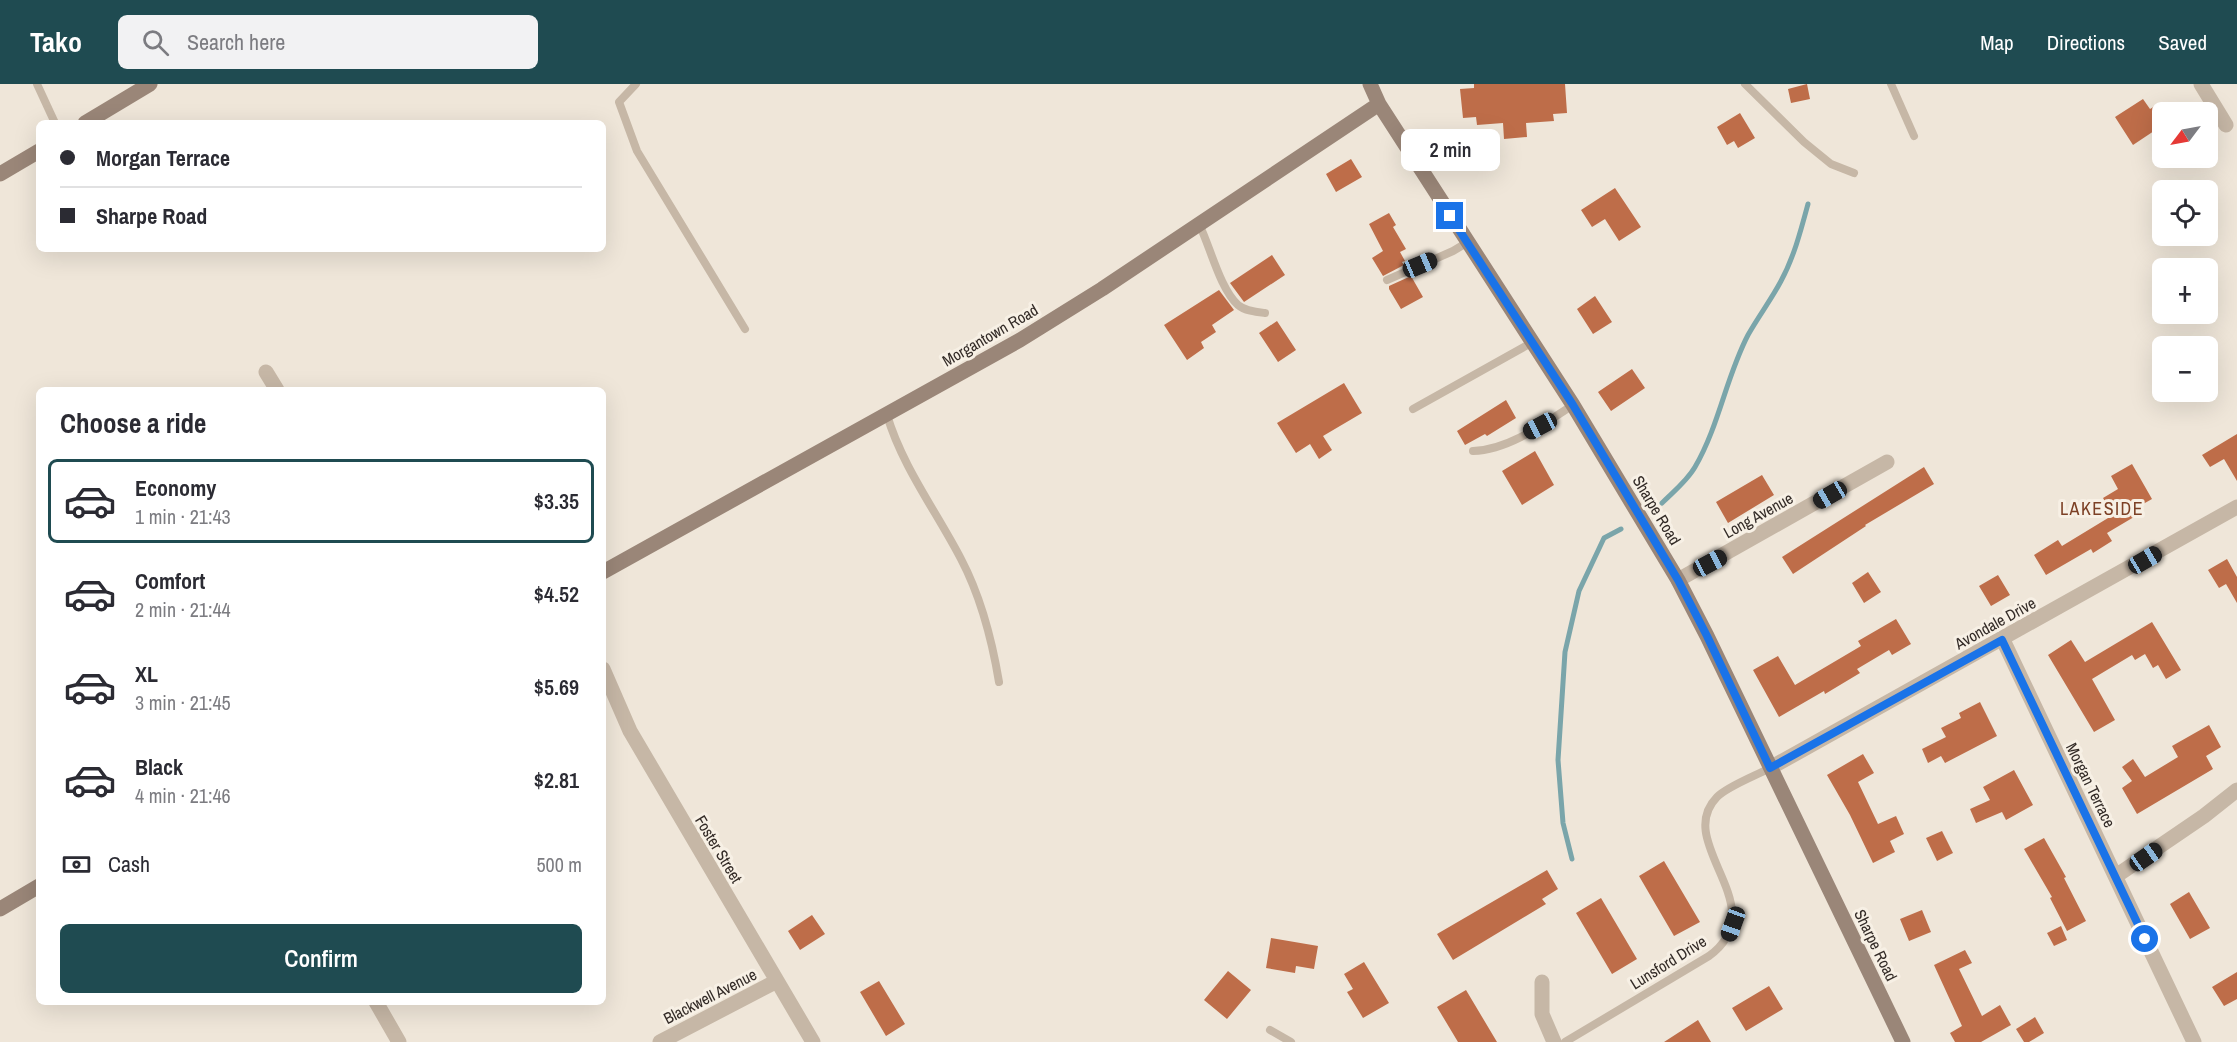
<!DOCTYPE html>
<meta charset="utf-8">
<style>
:root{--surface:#fff;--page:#f2f2f3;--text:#2b2b33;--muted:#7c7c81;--line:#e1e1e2;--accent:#1f4b51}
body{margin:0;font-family:"Archivo Narrow",sans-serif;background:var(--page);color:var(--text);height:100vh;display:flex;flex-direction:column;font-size:22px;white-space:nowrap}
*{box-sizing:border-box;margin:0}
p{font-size:20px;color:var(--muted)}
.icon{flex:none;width:33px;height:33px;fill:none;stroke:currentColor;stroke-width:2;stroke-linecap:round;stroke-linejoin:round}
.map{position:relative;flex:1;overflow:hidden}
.sheet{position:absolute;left:36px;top:303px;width:570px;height:618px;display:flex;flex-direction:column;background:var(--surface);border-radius:9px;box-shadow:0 6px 24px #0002}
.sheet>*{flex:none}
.hud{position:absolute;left:36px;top:36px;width:570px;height:132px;border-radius:9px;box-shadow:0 6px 24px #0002;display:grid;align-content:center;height:132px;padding:0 24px;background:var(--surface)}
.needle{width:39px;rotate:238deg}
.buttons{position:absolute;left:2152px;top:18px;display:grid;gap:12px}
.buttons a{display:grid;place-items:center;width:66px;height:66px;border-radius:9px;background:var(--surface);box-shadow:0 6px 24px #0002;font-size:30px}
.end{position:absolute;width:27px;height:27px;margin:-14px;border:8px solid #1a73e8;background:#fff;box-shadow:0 0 0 3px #fff}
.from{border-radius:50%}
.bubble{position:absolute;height:42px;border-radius:9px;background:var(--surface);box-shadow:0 6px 24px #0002;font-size:20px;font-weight:600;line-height:42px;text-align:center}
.car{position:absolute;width:18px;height:36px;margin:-18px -9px;border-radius:8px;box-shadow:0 0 4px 2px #0007;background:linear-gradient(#222 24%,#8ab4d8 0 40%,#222 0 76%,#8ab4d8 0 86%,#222 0)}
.hud b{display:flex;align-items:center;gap:21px;height:57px;font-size:22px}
.hud b+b{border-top:2px solid var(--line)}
.hud i{width:15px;height:15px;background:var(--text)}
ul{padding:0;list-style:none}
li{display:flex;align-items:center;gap:18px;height:84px;margin:0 12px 9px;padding:0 12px;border:3px solid transparent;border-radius:9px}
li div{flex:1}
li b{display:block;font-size:22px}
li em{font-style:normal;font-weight:600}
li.current{border-color:var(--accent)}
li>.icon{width:54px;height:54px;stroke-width:1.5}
h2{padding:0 24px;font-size:27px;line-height:72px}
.pay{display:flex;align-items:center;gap:15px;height:66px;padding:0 24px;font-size:22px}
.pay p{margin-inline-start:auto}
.button{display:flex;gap:12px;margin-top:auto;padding:12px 24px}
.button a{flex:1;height:69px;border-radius:9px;background:var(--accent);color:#fff;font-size:24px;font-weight:600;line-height:69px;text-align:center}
header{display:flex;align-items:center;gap:36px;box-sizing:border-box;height:84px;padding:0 30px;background:var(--accent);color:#fff}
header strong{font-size:28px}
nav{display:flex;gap:33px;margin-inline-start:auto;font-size:21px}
.search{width:420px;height:54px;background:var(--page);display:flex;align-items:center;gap:15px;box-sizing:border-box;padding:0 21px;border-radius:9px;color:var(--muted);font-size:22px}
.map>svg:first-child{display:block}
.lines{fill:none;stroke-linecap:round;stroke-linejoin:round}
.stream{stroke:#7aa5aa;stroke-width:5}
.building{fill:#be6d49}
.lane{stroke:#c6b7a6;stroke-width:8}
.street{stroke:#c6b7a6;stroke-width:15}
.secondary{stroke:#9a8678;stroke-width:15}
.route{stroke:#1a73e8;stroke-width:8}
.labels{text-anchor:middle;stroke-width:6;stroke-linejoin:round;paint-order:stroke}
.street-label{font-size:16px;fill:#332b27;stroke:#f7f0e5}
.neighbourhood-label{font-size:18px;letter-spacing:1.5px;fill:#7c4025;stroke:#f7f0e5}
</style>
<header>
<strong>Tako</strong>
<div class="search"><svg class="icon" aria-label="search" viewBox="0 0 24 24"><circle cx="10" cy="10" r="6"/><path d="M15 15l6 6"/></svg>Search here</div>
<nav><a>Map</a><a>Directions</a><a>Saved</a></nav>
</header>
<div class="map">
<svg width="2237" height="958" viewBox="0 0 2237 958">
<rect width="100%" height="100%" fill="#efe6d9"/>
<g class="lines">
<path class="stream" d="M 1662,419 C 1673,408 1687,397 1695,383 C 1719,342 1726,293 1748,251 C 1758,233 1771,216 1781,197 C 1794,173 1801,146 1808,120
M 1572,775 L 1563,739 L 1558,676 L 1565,568 L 1579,507 L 1604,454 L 1621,445"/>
</g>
<path class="building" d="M 1474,0 L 1565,0 L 1567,29 L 1553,30 L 1554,37 L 1526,39 L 1527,53 L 1504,55 L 1503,39 L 1477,41 L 1476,33 L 1463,34 L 1460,5 L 1474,4 Z
M 1807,0 L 1810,15 L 1791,19 L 1788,5 Z
M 2143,15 L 2150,25 L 2155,22 L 2163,34 L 2163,41 L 2133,61 L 2115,33 Z
M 1740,29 L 1755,54 L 1738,64 L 1734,57 L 1727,61 L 1717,43 Z
M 1351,75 L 1362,93 L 1336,108 L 1326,90 Z
M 1615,104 L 1641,143 L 1619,157 L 1605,135 L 1592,143 L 1581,126 Z
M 1389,129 L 1396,141 L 1393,143 L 1406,165 L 1400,168 L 1405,177 L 1402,178 L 1404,181 L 1383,192 L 1372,174 L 1383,167 L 1369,140 Z
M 1272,171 L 1285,191 L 1244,218 L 1230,199 Z
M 1411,192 L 1423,213 L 1401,225 L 1389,205 L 1389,202 Z
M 1219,206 L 1234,226 L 1212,241 L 1216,248 L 1201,258 L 1204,264 L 1187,276 L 1164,241 Z
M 1595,212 L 1612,238 L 1593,250 L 1577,225 Z
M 1277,237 L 1296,266 L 1278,278 L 1259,249 Z
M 1632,285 L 1645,304 L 1611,327 L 1598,308 Z
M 1344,299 L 1362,329 L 1323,352 L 1332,366 L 1319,375 L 1310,360 L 1296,369 L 1277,339 Z
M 1506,316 L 1516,334 L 1487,352 L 1485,350 L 1465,361 L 1457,347 Z
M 2237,350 L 2237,397 L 2224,375 L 2210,383 L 2202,371 Z
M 1535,367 L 1554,401 L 1522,421 L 1502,387 Z
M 2132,380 L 2152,415 L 2136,424 L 2139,430 L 2107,449 L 2112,457 L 2093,469 L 2091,465 L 2046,491 L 2034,471 L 2058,456 L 2062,462 L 2113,431 L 2103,414 L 2118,405 L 2111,392 Z
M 1924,383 L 1934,400 L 1865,441 L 1866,442 L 1793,490 L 1782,473 Z
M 1762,391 L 1774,411 L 1728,439 L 1716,418 Z
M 2227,475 L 2237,493 L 2237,519 L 2226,500 L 2219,504 L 2208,486 Z
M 1868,488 L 1881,508 L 1864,519 L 1852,499 Z
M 1998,491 L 2010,511 L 1991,522 L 1979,502 Z
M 1896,535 L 1911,560 L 1892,571 L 1889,566 L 1857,585 L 1860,589 L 1825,610 L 1824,607 L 1779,633 L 1753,586 L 1778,572 L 1795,601 L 1861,562 L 1858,557 Z
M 2152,538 L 2181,586 L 2166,595 L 2158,581 L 2153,584 L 2145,570 L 2135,576 L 2132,571 L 2092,595 L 2115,636 L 2094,648 L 2048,571 L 2071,556 L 2085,578 Z
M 1980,618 L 1997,652 L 1945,679 L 1941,672 L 1928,679 L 1922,665 L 1946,653 L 1941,644 L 1961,634 L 1959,629 Z
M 2209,641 L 2221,663 L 2206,672 L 2213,685 L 2137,730 L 2122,704 L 2132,697 L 2122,683 L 2133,675 L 2145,693 L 2178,673 L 2172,662 Z
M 1863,670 L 1874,689 L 1858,698 L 1878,740 L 1896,732 L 1904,750 L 1890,757 L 1895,768 L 1873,779 L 1850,731 L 1827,691 Z
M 2014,686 L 2033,721 L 2006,736 L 2002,728 L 1976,739 L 1970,725 L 1990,716 L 1983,703 Z
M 1942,747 L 1953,769 L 1937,777 L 1926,754 Z
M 2044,754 L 2066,793 L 2064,794 L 2086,837 L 2067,847 L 2050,814 L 2052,813 L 2024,765 Z
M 1664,777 L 1700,838 L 1674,852 L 1639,792 Z
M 1547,786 L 1558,805 L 1542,815 L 1546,820 L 1453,876 L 1437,850 Z
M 2189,808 L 2210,844 L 2190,855 L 2170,820 Z
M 1601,814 L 1637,875 L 1612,890 L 1576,829 Z
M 1922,826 L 1931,848 L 1909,857 L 1900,835 Z
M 812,831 L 825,850 L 800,866 L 788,847 Z
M 2061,842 L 2067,856 L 2054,862 L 2047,849 Z
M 1271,854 L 1318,862 L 1314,885 L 1296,882 L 1295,889 L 1266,884 Z
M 1965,866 L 1972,879 L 1959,885 L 1982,932 L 2000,921 L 2011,941 L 1981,958 L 1955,958 L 1950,949 L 1962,942 L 1934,881 Z
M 1364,878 L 1389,919 L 1363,934 L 1347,908 L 1353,905 L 1344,890 Z
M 1228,887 L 1251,906 L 1227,935 L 1204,916 Z
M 2237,888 L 2237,915 L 2224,922 L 2212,903 Z
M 879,897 L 905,940 L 886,952 L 860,908 Z
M 1769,902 L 1783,925 L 1746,947 L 1732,924 Z
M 1466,906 L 1497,958 L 1458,958 L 1437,923 Z
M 2035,933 L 2044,949 L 2029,958 L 2024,958 L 2016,945 Z
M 1698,936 L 1711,958 L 1664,958 Z"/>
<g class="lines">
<path class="lane" d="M 37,0 L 55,39
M 636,0 L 619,18 L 637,67 L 745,245
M 1745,0 L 1804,58 L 1831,80 L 1854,89
M 1891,0 L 1914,52
M 1199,140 C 1210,162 1220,205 1238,221 C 1245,227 1256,228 1265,229
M 1387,196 L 1453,167 L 1468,158
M 1413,325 L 1533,258
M 887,331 C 902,382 936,427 961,475 C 981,513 992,556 999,598
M 1473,367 C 1508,366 1544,340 1573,321
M 1270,946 L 1291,958
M 1565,958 L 1709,872 C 1776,823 1672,759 1717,713 C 1728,702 1755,692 1770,684"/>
<path class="street" d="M 2201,0 L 2226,41
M 266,288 L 277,306
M 1678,496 L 1887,378
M 2003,556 L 2194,958
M 603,585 L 630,647 L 813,958
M 1770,684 L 2237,423
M 2116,792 L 2204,732 L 2237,706
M 1542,898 L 1542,930 L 1554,958
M 376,918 L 399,958
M 660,958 L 777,897"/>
<path class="secondary" d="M 1370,0 L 1379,20 L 1573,321 L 1678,496 L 1707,552 L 1903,958
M 85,39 L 150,0
M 0,90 L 39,67
M 603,488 L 1020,256 L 1102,205 L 1379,20
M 0,825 L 39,802"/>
</g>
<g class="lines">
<path class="route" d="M 1450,132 L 1573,321 L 1678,496 L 1707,552 L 1770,684 L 2002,556 L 2145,855"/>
</g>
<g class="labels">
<g class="street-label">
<text transform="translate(990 251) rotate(-30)" y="6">Morgantown Road</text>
<text transform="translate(1657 426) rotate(59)" y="6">Sharpe Road</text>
<text transform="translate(1758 431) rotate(-29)" y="6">Long Avenue</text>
<text transform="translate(1995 539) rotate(-29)" y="6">Avondale Drive</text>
<text transform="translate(2091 701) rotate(64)" y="6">Morgan Terrace</text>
<text transform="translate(719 765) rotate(59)" y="6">Foster Street</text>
<text transform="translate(1876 861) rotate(64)" y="6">Sharpe Road</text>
<text transform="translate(1668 878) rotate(-32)" y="6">Lunsford Drive</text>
<text transform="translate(710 912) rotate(-27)" y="6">Blackwell Avenue</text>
</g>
<g class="neighbourhood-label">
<text x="2102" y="431">LAKESIDE</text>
</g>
</g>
</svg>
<div class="buttons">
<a><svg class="needle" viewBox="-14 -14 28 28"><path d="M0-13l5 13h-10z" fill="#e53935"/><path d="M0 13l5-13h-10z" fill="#7c7c81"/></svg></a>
<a><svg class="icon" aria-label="locate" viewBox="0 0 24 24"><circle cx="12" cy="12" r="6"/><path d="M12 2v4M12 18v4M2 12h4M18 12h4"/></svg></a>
<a>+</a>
<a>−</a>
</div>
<i class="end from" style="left:2145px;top:855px"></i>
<i class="end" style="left:1450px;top:132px"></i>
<div class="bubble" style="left:1401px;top:45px;width:99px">2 min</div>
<i class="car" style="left:1420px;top:181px;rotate:67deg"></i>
<i class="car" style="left:1540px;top:342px;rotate:242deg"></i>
<i class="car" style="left:1830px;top:411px;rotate:240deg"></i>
<i class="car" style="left:2145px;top:476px;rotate:60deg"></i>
<i class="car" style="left:1710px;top:479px;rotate:62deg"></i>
<i class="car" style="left:2146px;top:773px;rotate:55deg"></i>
<i class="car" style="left:1733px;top:840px;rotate:200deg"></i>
<div class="hud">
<b><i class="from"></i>Morgan Terrace</b>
<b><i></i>Sharpe Road</b>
</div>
<section class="sheet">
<h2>Choose a ride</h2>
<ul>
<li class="current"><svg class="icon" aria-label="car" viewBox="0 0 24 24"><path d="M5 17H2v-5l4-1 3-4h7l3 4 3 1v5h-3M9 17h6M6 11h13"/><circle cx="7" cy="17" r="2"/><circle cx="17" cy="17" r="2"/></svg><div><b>Economy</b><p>1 min · 21:43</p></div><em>$3.35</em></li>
<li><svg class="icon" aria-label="car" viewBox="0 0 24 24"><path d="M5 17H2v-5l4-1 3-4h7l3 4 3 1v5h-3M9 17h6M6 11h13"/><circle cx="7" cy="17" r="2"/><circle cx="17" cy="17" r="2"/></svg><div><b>Comfort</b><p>2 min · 21:44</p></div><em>$4.52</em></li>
<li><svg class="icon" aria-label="car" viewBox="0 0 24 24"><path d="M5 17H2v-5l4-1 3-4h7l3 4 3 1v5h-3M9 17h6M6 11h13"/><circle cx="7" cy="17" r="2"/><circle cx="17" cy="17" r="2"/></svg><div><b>XL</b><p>3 min · 21:45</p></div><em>$5.69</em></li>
<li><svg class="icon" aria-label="car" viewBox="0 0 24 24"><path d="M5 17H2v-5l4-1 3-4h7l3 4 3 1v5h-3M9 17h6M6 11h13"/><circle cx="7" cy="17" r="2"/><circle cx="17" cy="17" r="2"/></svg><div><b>Black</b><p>4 min · 21:46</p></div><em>$2.81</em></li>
</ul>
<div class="pay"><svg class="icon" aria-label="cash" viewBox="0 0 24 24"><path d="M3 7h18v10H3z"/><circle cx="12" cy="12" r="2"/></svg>Cash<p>500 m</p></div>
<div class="button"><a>Confirm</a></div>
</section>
</div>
